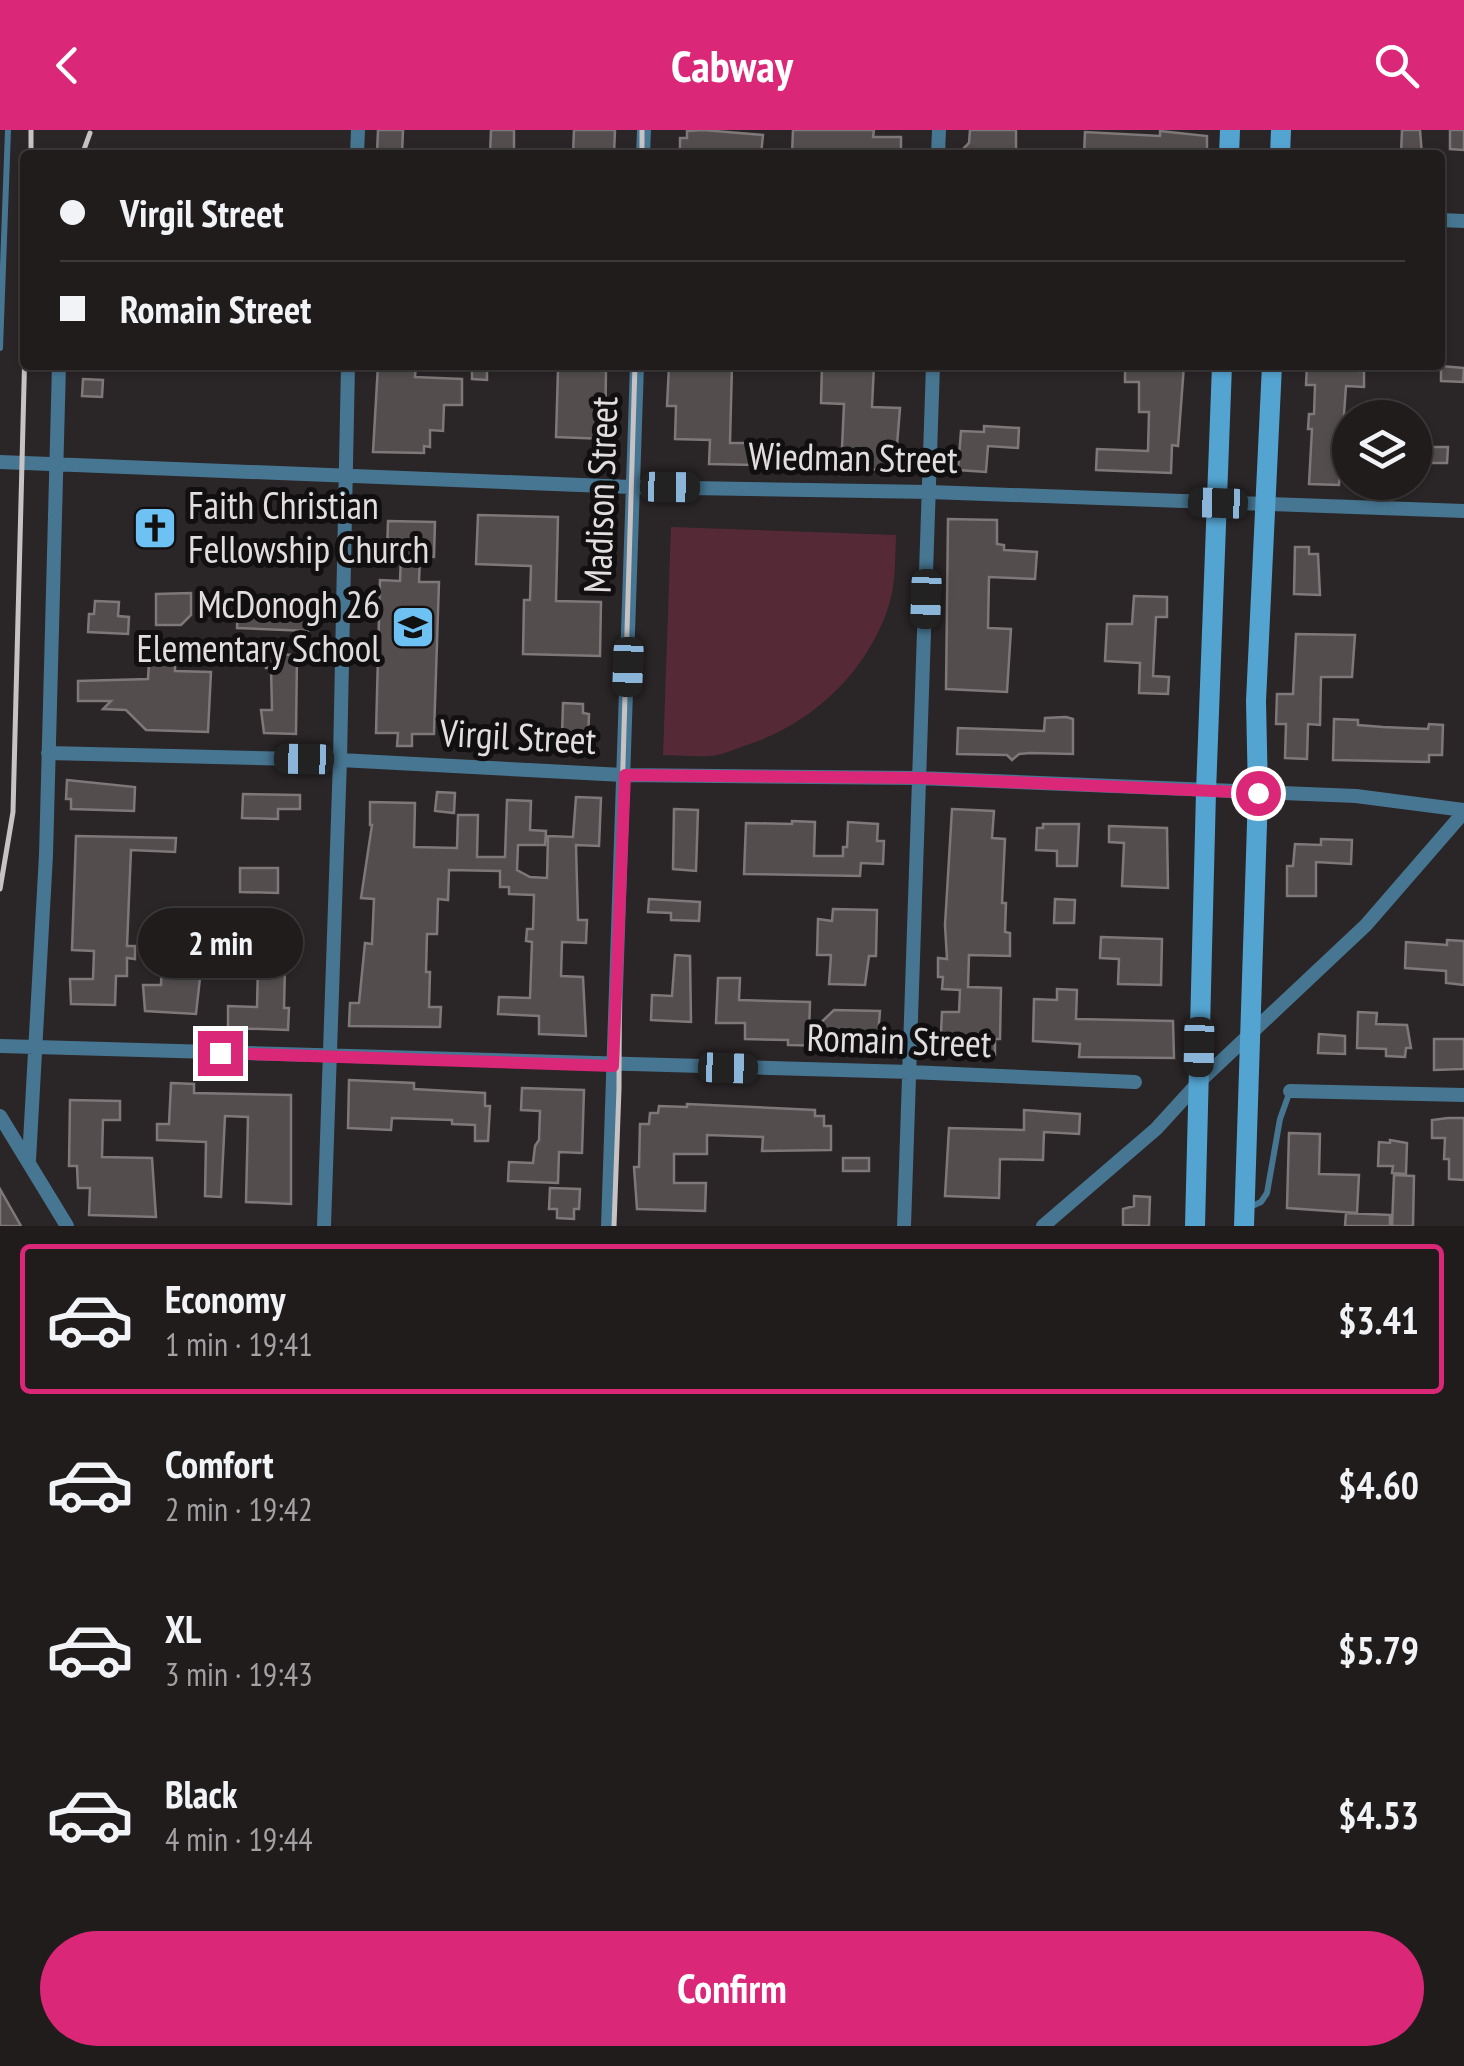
<!DOCTYPE html>
<meta charset="utf-8">
<style>
:root{--surface:#201c1c;--page:#282525;--text:#f1f3f6;--muted:#a2a1a3;--line:#3d3a3b;--accent:#db2777}
body{margin:0;font-family:"PT Sans Narrow",sans-serif;background:var(--page);color:var(--text);height:100vh;display:flex;flex-direction:column;font-size:38px;white-space:nowrap}
*{box-sizing:border-box;margin:0}
p{font-size:32px;color:var(--muted)}
.icon{flex:none;width:55px;height:55px;fill:none;stroke:currentColor;stroke-width:2;stroke-linecap:round;stroke-linejoin:round}
.map{position:relative;height:1096px;overflow:hidden}
.drawer{display:flex;flex-direction:column;background:var(--surface);flex:1}
.drawer>*{flex:none}
.hud{position:absolute;left:20px;top:20px;width:1425px;height:220px;border-radius:10px;box-shadow:0 2px 8px #0004,0 0 0 2px var(--line);display:grid;align-content:center;height:220px;padding:0 40px;background:var(--surface)}
.buttons{position:absolute;left:1332px;top:270px;display:grid;gap:20px}
.buttons a{display:grid;place-items:center;width:100px;height:100px;border-radius:50%;background:var(--surface);box-shadow:0 2px 8px #0004,0 0 0 2px var(--line);font-size:50px}
.end{position:absolute;width:45px;height:45px;margin:-22px;border:12px solid #db2777;background:#fff;box-shadow:0 0 0 5px #fff}
.from{border-radius:50%}
.bubble{position:absolute;height:70px;border-radius:35px;background:var(--surface);box-shadow:0 2px 8px #0004,0 0 0 2px var(--line);font-size:32px;font-weight:700;line-height:70px;text-align:center}
.car{position:absolute;width:30px;height:60px;margin:-30px -15px;border-radius:12px;box-shadow:0 0 8px 2px #0007;background:linear-gradient(#222 24%,#8ab4d8 0 40%,#222 0 76%,#8ab4d8 0 86%,#222 0)}
.hud b{display:flex;align-items:center;gap:35px;height:95px;font-size:38px}
.hud b+b{border-top:2px solid var(--line)}
.hud i{width:25px;height:25px;background:var(--text)}
ul{padding:18px 0 0;list-style:none}
li{display:flex;align-items:center;gap:30px;height:150px;margin:0 20px 15px;padding:0 20px;border:5px solid transparent;border-radius:10px}
li div{flex:1}
li b{display:block;font-size:38px}
li em{font-style:normal;font-weight:700}
li.current{border-color:var(--accent)}
li>.icon{width:90px;height:90px;stroke-width:1.5}
.button{display:flex;gap:20px;margin-top:auto;padding:20px 40px}
.button a{flex:1;height:115px;border-radius:60px;background:var(--accent);color:#fff;font-size:40px;font-weight:700;line-height:115px;text-align:center}
header{display:flex;justify-content:space-between;align-items:center;height:130px;padding:0 40px;background:var(--accent);color:#fff;font-size:45px;font-weight:700}
.map>svg:first-child{display:block}
.green{fill:#552a36}
.building{fill:#534d4e;stroke:#7e7879;stroke-width:2.5}
.lines{fill:none;stroke-linecap:round;stroke-linejoin:round}
.service{stroke:#477692;stroke-width:6}
.minor{stroke:#477692;stroke-width:14}
.secondary{stroke:#54a4d1;stroke-width:20}
.rail{stroke:#c7c3c4;stroke-width:5}
.route{stroke:#db2777;stroke-width:12}
.labels{text-anchor:middle;stroke-width:10;stroke-linejoin:round;paint-order:stroke}
.street-label{font-size:38px;fill:#e2dedf;stroke:#110f0f}
.poi-label{font-size:38px;fill:#e2dedf;stroke:#110f0f;text-anchor:start}
</style>
<header><svg class="icon" aria-label="back" viewBox="0 0 24 24"><path d="M15 5l-7 7 7 7"/></svg>Cabway<svg class="icon" aria-label="search" viewBox="0 0 24 24"><circle cx="10" cy="10" r="6"/><path d="M15 15l6 6"/></svg></header>
<div class="map">
<svg width="1464" height="1096" viewBox="0 0 1464 1096">
<rect width="100%" height="100%" fill="#2a2526"/>
<path class="green" d="M 671,397 L 896,405 C 895,430 896,457 887,481 C 864,545 811,594 747,615 C 735,619 722,625 710,626 C 695,627 679,625 663,625 Z"/>
<path class="building" d="M 378,0 L 403,0 L 402,25 L 377,25 Z
M 491,0 L 514,0 L 514,25 L 490,25 Z
M 574,0 L 615,0 L 614,25 L 573,25 Z
M 703,0 L 763,5 L 761,25 L 680,25 L 680,8 L 687,8 L 687,1 Z
M 793,0 L 874,0 L 873,7 L 901,7 L 901,24 L 792,25 Z
M 970,0 L 1016,0 L 1016,25 L 957,25 L 969,13 Z
M 1402,0 L 1420,0 L 1422,25 L 1401,25 Z
M 1450,0 L 1464,0 L 1464,20 L 1450,19 Z
M 1160,1 L 1207,6 L 1207,25 L 1084,25 L 1085,2 L 1160,6 Z
M 378,235 L 416,235 L 415,247 L 462,249 L 462,275 L 444,275 L 443,301 L 430,300 L 430,317 L 424,316 L 424,323 L 373,322 Z
M 472,235 L 487,235 L 487,250 L 472,249 Z
M 669,235 L 732,235 L 730,313 L 756,313 L 755,335 L 709,334 L 710,310 L 675,309 L 676,276 L 667,276 Z
M 822,235 L 874,235 L 872,277 L 900,278 L 895,340 L 841,339 L 844,274 L 821,273 Z
M 1125,235 L 1184,235 L 1178,316 L 1172,315 L 1171,343 L 1096,340 L 1097,319 L 1148,321 L 1149,282 L 1139,282 L 1139,252 L 1125,252 Z
M 1307,235 L 1359,235 L 1359,241 L 1364,241 L 1364,257 L 1346,256 L 1339,355 L 1309,354 L 1312,299 L 1308,299 L 1309,284 L 1314,284 L 1315,255 L 1306,255 Z
M 1441,236 L 1464,238 L 1463,252 L 1441,251 Z
M 558,240 L 606,241 L 605,309 L 556,307 Z
M 83,249 L 103,250 L 102,267 L 82,266 Z
M 1375,270 L 1388,270 L 1388,288 L 1374,288 Z
M 984,296 L 1019,298 L 1018,318 L 988,316 L 986,342 L 958,340 L 961,301 L 984,302 Z
M 1432,317 L 1448,317 L 1447,333 L 1432,333 Z
M 478,385 L 558,387 L 556,471 L 601,472 L 600,526 L 523,524 L 524,470 L 530,470 L 531,436 L 476,434 Z
M 948,389 L 997,390 L 997,414 L 1004,415 L 1004,420 L 1037,422 L 1035,449 L 989,447 L 988,498 L 1011,499 L 1007,562 L 946,559 Z
M 388,391 L 435,392 L 434,427 L 420,426 L 419,452 L 439,452 L 434,604 L 412,604 L 412,616 L 397,616 L 398,603 L 376,603 L 380,450 L 400,451 L 401,425 L 387,424 Z
M 1295,417 L 1309,417 L 1309,424 L 1318,424 L 1320,465 L 1294,464 Z
M 191,463 L 191,485 L 181,495 L 156,495 L 156,464 Z
M 1134,466 L 1167,467 L 1167,487 L 1156,487 L 1153,546 L 1169,547 L 1168,564 L 1139,563 L 1140,533 L 1105,531 L 1107,494 L 1132,494 Z
M 95,471 L 119,472 L 118,486 L 129,487 L 128,504 L 88,502 L 89,484 L 94,484 Z
M 238,473 L 309,475 L 308,501 L 237,498 Z
M 1296,504 L 1355,505 L 1352,547 L 1321,547 L 1320,595 L 1308,594 L 1307,629 L 1285,628 L 1286,594 L 1276,594 L 1277,564 L 1293,564 Z
M 266,524 L 297,525 L 296,604 L 264,603 L 261,580 L 272,580 L 271,538 L 266,538 Z
M 149,532 L 175,533 L 175,541 L 211,542 L 208,602 L 146,600 L 126,580 L 103,579 L 111,571 L 78,571 L 78,551 L 148,549 Z
M 563,573 L 583,574 L 583,583 L 589,584 L 588,613 L 571,613 L 572,605 L 562,605 Z
M 1066,587 L 1073,589 L 1073,624 L 1030,623 L 1019,624 L 1012,630 L 1007,625 L 957,624 L 958,598 L 1044,601 L 1045,588 Z
M 1334,589 L 1358,590 L 1358,595 L 1383,597 L 1428,599 L 1429,594 L 1443,595 L 1442,625 L 1429,625 L 1429,632 L 1333,630 Z
M 67,650 L 135,657 L 134,681 L 71,679 L 71,669 L 66,669 Z
M 437,662 L 455,663 L 454,683 L 435,681 Z
M 243,664 L 300,665 L 300,679 L 278,679 L 278,689 L 242,688 Z
M 576,667 L 601,668 L 599,716 L 576,715 L 578,790 L 587,790 L 586,813 L 562,812 L 561,846 L 583,847 L 586,906 L 539,904 L 539,886 L 498,884 L 499,867 L 530,868 L 532,812 L 526,811 L 527,799 L 533,799 L 534,765 L 509,764 L 509,757 L 500,757 L 500,741 L 449,740 L 448,770 L 438,769 L 437,804 L 427,804 L 426,842 L 430,842 L 429,877 L 441,877 L 440,897 L 349,896 L 350,873 L 359,873 L 365,813 L 372,814 L 374,769 L 361,768 L 372,695 L 370,695 L 370,672 L 415,673 L 414,717 L 457,718 L 458,685 L 478,685 L 477,727 L 505,727 L 507,670 L 531,671 L 530,700 L 546,701 L 545,715 L 518,715 L 517,740 L 530,747 L 547,748 L 548,706 L 573,707 Z
M 674,679 L 698,680 L 696,741 L 673,739 Z
M 952,679 L 994,681 L 992,708 L 1005,709 L 1002,773 L 1006,773 L 1005,802 L 1010,803 L 1010,826 L 969,825 L 968,857 L 1001,858 L 1000,909 L 995,909 L 995,925 L 940,923 L 942,882 L 959,882 L 960,860 L 942,859 L 943,847 L 938,847 L 938,828 L 947,829 L 945,795 Z
M 792,691 L 815,692 L 814,726 L 843,726 L 843,717 L 847,717 L 848,692 L 878,694 L 877,711 L 884,711 L 883,734 L 861,733 L 860,746 L 744,744 L 746,693 L 792,694 Z
M 1043,694 L 1079,694 L 1077,736 L 1057,736 L 1057,721 L 1036,720 L 1037,698 L 1043,698 Z
M 1109,696 L 1167,698 L 1168,758 L 1122,756 L 1124,713 L 1109,712 Z
M 76,706 L 176,708 L 175,722 L 131,720 L 127,816 L 135,816 L 135,829 L 127,828 L 127,846 L 116,846 L 115,875 L 71,874 L 70,849 L 93,849 L 94,821 L 72,820 Z
M 1321,709 L 1352,710 L 1351,734 L 1316,732 L 1316,766 L 1287,766 L 1287,736 L 1293,736 L 1295,714 L 1321,715 Z
M 240,738 L 278,738 L 278,763 L 240,762 Z
M 649,769 L 700,772 L 699,791 L 671,790 L 671,783 L 648,782 Z
M 1055,769 L 1075,770 L 1074,793 L 1054,793 Z
M 833,779 L 877,780 L 876,826 L 869,826 L 865,855 L 829,854 L 831,825 L 817,825 L 818,789 L 832,791 Z
M 1101,807 L 1162,809 L 1161,855 L 1118,854 L 1119,829 L 1100,828 Z
M 187,810 L 209,811 L 208,838 L 201,839 L 196,884 L 145,881 L 143,855 L 161,855 L 162,825 L 186,827 Z
M 1447,810 L 1464,811 L 1464,855 L 1446,853 L 1446,841 L 1405,838 L 1406,812 L 1447,815 Z
M 675,825 L 690,826 L 691,892 L 651,890 L 652,865 L 672,866 Z
M 258,835 L 285,836 L 284,878 L 289,878 L 288,900 L 228,898 L 228,876 L 257,877 Z
M 718,848 L 740,848 L 739,870 L 810,872 L 809,904 L 834,880 L 880,881 L 877,917 L 788,915 L 788,910 L 745,909 L 745,893 L 716,893 Z
M 1057,859 L 1077,860 L 1076,889 L 1173,891 L 1174,928 L 1079,927 L 1080,914 L 1033,911 L 1034,869 L 1057,870 Z
M 1358,882 L 1377,883 L 1376,894 L 1407,895 L 1411,918 L 1406,918 L 1405,927 L 1386,926 L 1386,919 L 1357,918 Z
M 1319,904 L 1345,906 L 1345,924 L 1318,923 Z
M 1434,909 L 1464,909 L 1464,939 L 1434,940 Z
M 349,950 L 414,953 L 414,959 L 485,963 L 485,976 L 490,976 L 488,1011 L 475,1011 L 475,995 L 452,994 L 452,990 L 392,988 L 391,1000 L 348,998 Z
M 171,953 L 194,954 L 194,963 L 291,965 L 291,1074 L 246,1072 L 248,987 L 225,986 L 221,1067 L 205,1066 L 206,1012 L 157,1010 L 157,994 L 169,994 Z
M 522,958 L 584,960 L 582,1023 L 559,1022 L 558,1053 L 508,1051 L 509,1032 L 533,1033 L 535,1016 L 539,1010 L 540,981 L 521,980 Z
M 70,970 L 120,971 L 120,990 L 103,990 L 102,1027 L 152,1028 L 156,1087 L 89,1085 L 90,1058 L 78,1058 L 77,1036 L 69,1036 Z
M 687,974 L 815,980 L 815,986 L 824,986 L 824,996 L 831,996 L 831,1020 L 762,1021 L 763,1007 L 707,1005 L 707,1024 L 674,1024 L 674,1053 L 706,1053 L 705,1081 L 637,1079 L 634,1037 L 639,1037 L 640,994 L 649,994 L 650,983 L 658,983 L 659,976 L 687,977 Z
M 1024,980 L 1080,984 L 1079,1004 L 1044,1002 L 1043,1030 L 1000,1029 L 999,1068 L 945,1066 L 949,998 L 1024,1000 Z
M 1448,988 L 1464,988 L 1464,1050 L 1449,1049 L 1449,1029 L 1444,1029 L 1445,1008 L 1432,1008 L 1432,990 Z
M 1289,1003 L 1320,1004 L 1319,1044 L 1359,1045 L 1357,1083 L 1287,1078 Z
M 1390,1010 L 1407,1013 L 1406,1044 L 1392,1043 L 1393,1036 L 1378,1036 L 1379,1012 L 1390,1013 Z
M 843,1028 L 869,1028 L 869,1041 L 843,1041 Z
M 1394,1045 L 1414,1046 L 1413,1096 L 1392,1096 Z
M 550,1058 L 580,1059 L 579,1079 L 574,1079 L 574,1089 L 557,1088 L 557,1079 L 549,1079 Z
M 0,1059 L 21,1096 L 0,1096 Z
M 1134,1066 L 1150,1067 L 1149,1096 L 1123,1095 L 1123,1079 L 1134,1076 Z
M 1346,1083 L 1390,1085 L 1390,1096 L 1345,1096 Z"/>
<g class="lines">
<path class="service" d="M 0,218 L 8,0
M 1250,1077 L 1261,1072 L 1267,1063 L 1280,989 L 1290,961"/>
<path class="minor" d="M 357,25 L 358,0
M 643,25 L 644,0
M 938,25 L 939,0
M 1440,90 L 1464,91
M 0,332 L 631,357 L 930,362 L 1464,381
M 48,623 L 340,630 L 623,645 L 919,648 L 1356,666 L 1464,680
M 0,916 L 910,942 L 1135,952
M 1290,961 L 1464,965
M 0,986 L 67,1096
M 29,1030 L 46,725 L 59,235
M 324,1096 L 340,630 L 348,235
M 608,1096 L 637,235
M 904,1096 L 933,235
M 1043,1096 L 1156,999 L 1198,953 L 1366,795 L 1464,682"/>
<path class="secondary" d="M 1229,25 L 1230,0
M 1280,25 L 1281,0
M 1195,1096 L 1206,662 L 1222,235
M 1244,1096 L 1258,663 L 1256,571 L 1272,235"/>
<path class="rail" d="M 31,25 L 31,0
M 82,25 L 90,3
M 642,25 L 642,0
M 0,759 L 13,682 L 25,216
M 614,1096 L 619,959 L 620,733 L 635,235"/>
</g>
<g class="lines">
<path class="route" d="M 220,923 L 613,936 L 625,645 L 919,648 L 1258,663"/>
</g>
<defs>
<g id="church-square" transform="scale(2.25)"><rect x="-9" y="-9" width="18" height="18" rx="4" fill="#6dc2f3" stroke="#110f0f"/><path d="M-1.2-6h2.4v3.5h3.3v2.4h-3.3V6h-2.4V-.1h-3.3v-2.4h3.3Z" fill="#111"/></g>
<g id="school-square" transform="scale(2.25)"><rect x="-9" y="-9" width="18" height="18" rx="4" fill="#6dc2f3" stroke="#110f0f"/><path d="M0-5L7-2L0 1L-7-2ZM-4 1L0 2.5L4 1V4Q0 6-4 4Z" fill="#111"/></g>
</defs>
<g fill-rule="evenodd">
<use href="#church-square" x="155" y="398"/>
<use href="#school-square" x="413" y="497"/>
</g>
<g class="labels">
<g class="street-label">
<text transform="translate(853 328) rotate(1)" y="13">Wiedman Street</text>
<text transform="translate(601 365) rotate(-88)" y="13">Madison Street</text>
<text transform="translate(518 607) rotate(3)" y="13">Virgil Street</text>
<text transform="translate(899 911) rotate(2)" y="13">Romain Street</text>
</g>
<g class="poi-label">
<text x="188" y="389">Faith Christian<tspan x="188" dy="44">Fellowship Church</tspan></text>
<text x="380" y="488" text-anchor="end">McDonogh 26<tspan x="380" dy="44">Elementary School</tspan></text>
</g>
</g>
</svg>
<div class="buttons">
<a><svg class="icon" aria-label="layers" viewBox="0 0 24 24"><path d="M12 4l9 5-9 5-9-5zM3 14l9 5 9-5"/></svg></a>
</div>
<i class="end from" style="left:1258px;top:663px"></i>
<i class="end" style="left:220px;top:923px"></i>
<div class="bubble" style="left:138px;top:778px;width:165px">2 min</div>
<i class="car" style="left:670px;top:357px;rotate:91deg"></i>
<i class="car" style="left:1218px;top:373px;rotate:272deg"></i>
<i class="car" style="left:926px;top:469px;rotate:182deg"></i>
<i class="car" style="left:628px;top:537px;rotate:182deg"></i>
<i class="car" style="left:304px;top:629px;rotate:271deg"></i>
<i class="car" style="left:1199px;top:917px;rotate:181deg"></i>
<i class="car" style="left:728px;top:938px;rotate:92deg"></i>
<div class="hud">
<b><i class="from"></i>Virgil Street</b>
<b><i></i>Romain Street</b>
</div>
</div>
<section class="drawer">
<ul>
<li class="current"><svg class="icon" aria-label="car" viewBox="0 0 24 24"><path d="M5 17H2v-5l4-1 3-4h7l3 4 3 1v5h-3M9 17h6M6 11h13"/><circle cx="7" cy="17" r="2"/><circle cx="17" cy="17" r="2"/></svg><div><b>Economy</b><p>1 min · 19:41</p></div><em>$3.41</em></li>
<li><svg class="icon" aria-label="car" viewBox="0 0 24 24"><path d="M5 17H2v-5l4-1 3-4h7l3 4 3 1v5h-3M9 17h6M6 11h13"/><circle cx="7" cy="17" r="2"/><circle cx="17" cy="17" r="2"/></svg><div><b>Comfort</b><p>2 min · 19:42</p></div><em>$4.60</em></li>
<li><svg class="icon" aria-label="car" viewBox="0 0 24 24"><path d="M5 17H2v-5l4-1 3-4h7l3 4 3 1v5h-3M9 17h6M6 11h13"/><circle cx="7" cy="17" r="2"/><circle cx="17" cy="17" r="2"/></svg><div><b>XL</b><p>3 min · 19:43</p></div><em>$5.79</em></li>
<li><svg class="icon" aria-label="car" viewBox="0 0 24 24"><path d="M5 17H2v-5l4-1 3-4h7l3 4 3 1v5h-3M9 17h6M6 11h13"/><circle cx="7" cy="17" r="2"/><circle cx="17" cy="17" r="2"/></svg><div><b>Black</b><p>4 min · 19:44</p></div><em>$4.53</em></li>
</ul>
<div class="button"><a>Confirm</a></div>
</section>
